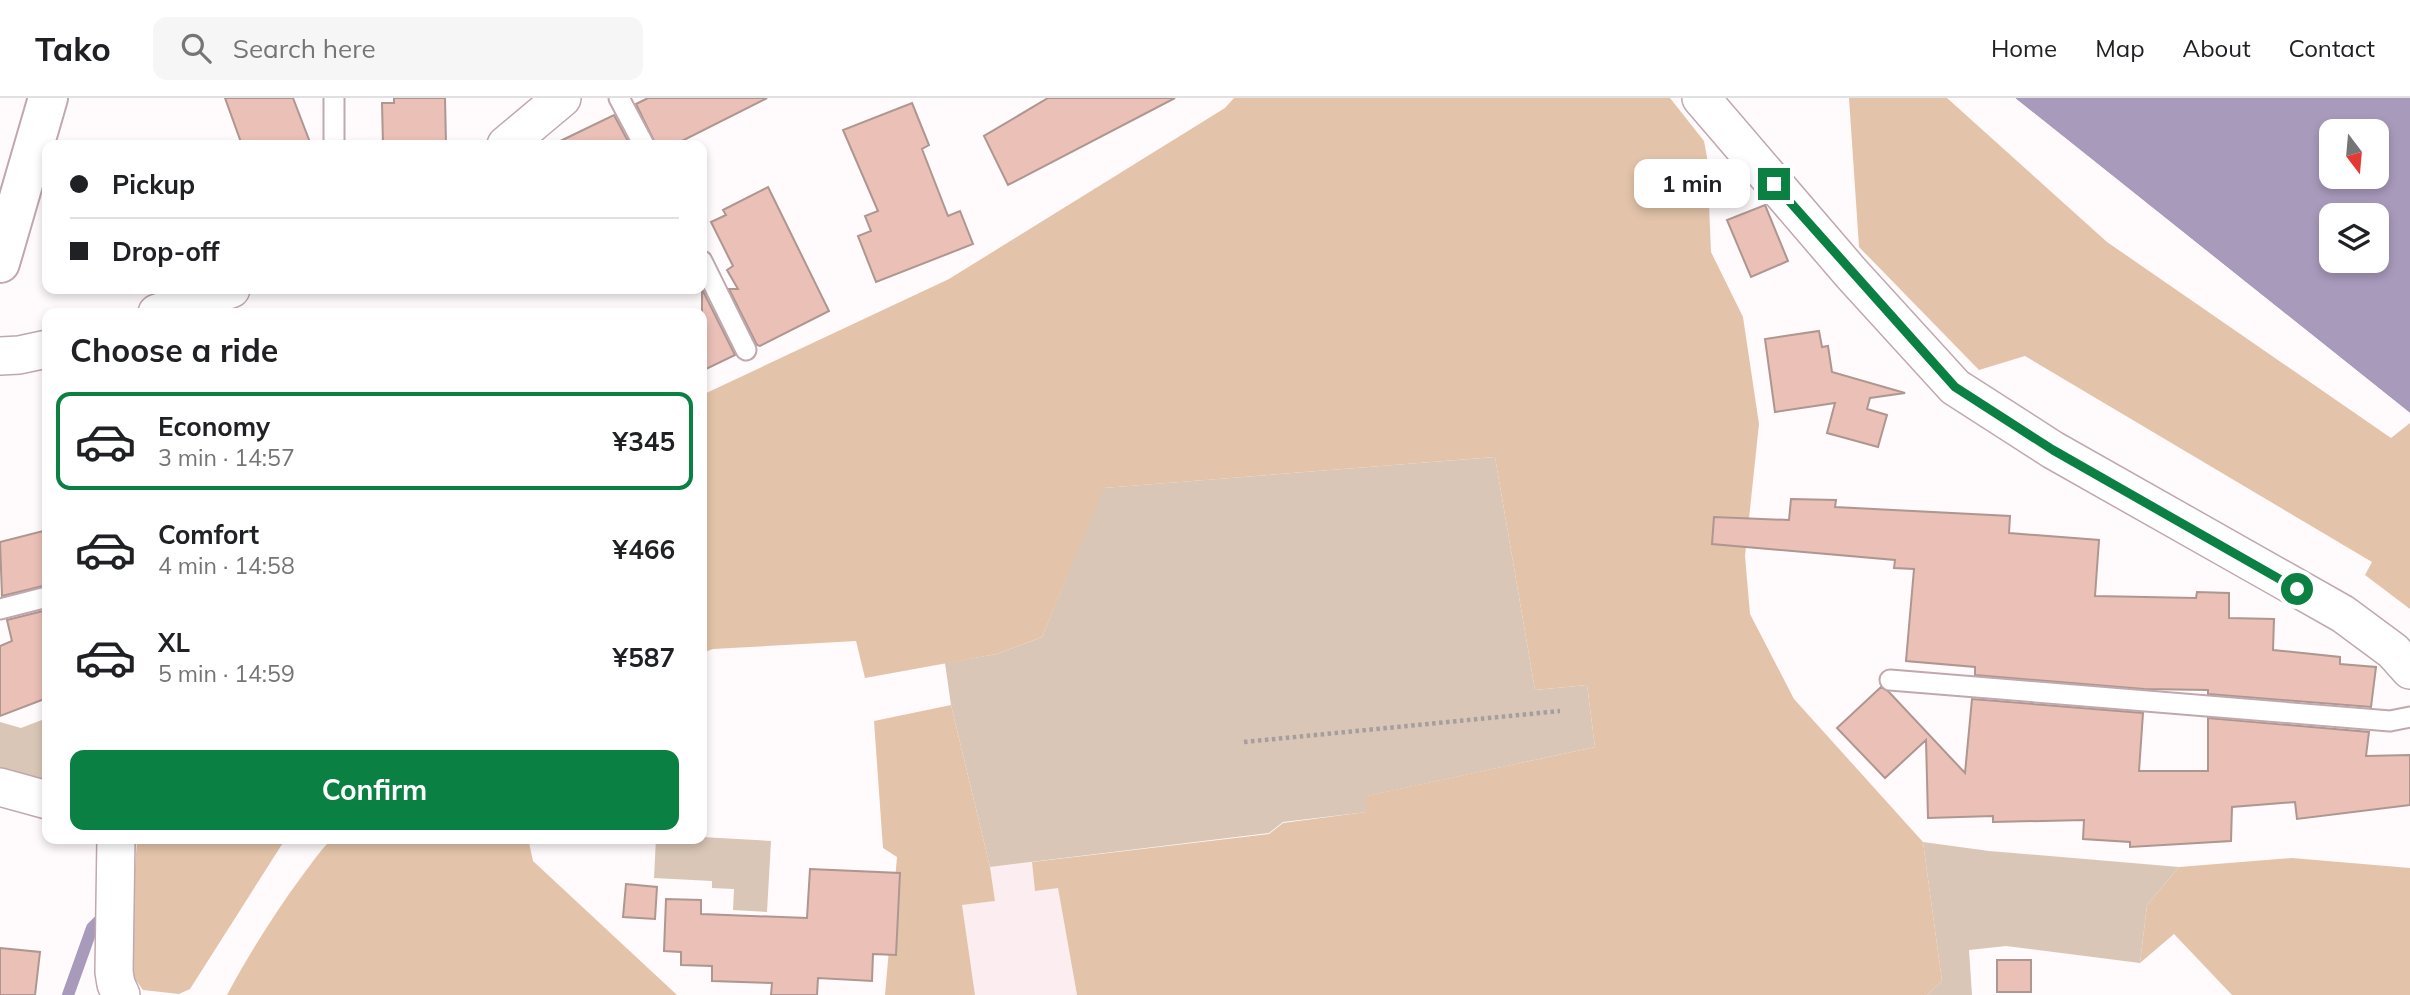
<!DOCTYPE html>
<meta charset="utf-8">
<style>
:root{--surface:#fff;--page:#f6f6f6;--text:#202124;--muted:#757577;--line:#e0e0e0;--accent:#0b8043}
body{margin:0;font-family:Mulish,sans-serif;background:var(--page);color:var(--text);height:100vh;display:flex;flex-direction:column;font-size:26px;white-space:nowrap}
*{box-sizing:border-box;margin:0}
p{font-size:23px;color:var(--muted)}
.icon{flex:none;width:38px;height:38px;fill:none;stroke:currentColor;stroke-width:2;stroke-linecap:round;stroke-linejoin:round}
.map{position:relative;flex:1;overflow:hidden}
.details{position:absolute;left:42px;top:210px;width:665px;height:536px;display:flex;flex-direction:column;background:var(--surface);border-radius:14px;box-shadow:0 4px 10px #0003}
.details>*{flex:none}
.top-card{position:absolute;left:42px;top:42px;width:665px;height:154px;border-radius:14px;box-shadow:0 4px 10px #0003;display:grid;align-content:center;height:154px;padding:0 28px;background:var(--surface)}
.needle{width:46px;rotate:164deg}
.fabs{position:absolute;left:2319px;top:21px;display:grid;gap:14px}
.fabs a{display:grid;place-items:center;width:70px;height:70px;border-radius:14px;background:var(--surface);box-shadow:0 4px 10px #0003;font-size:35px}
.end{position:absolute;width:32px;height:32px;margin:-16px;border:9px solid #0b8043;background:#fff;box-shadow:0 0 0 4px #fff}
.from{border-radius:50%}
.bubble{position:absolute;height:49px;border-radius:14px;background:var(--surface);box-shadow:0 4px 10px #0003;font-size:23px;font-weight:700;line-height:49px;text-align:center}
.top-card b{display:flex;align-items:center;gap:24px;height:66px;font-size:26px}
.top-card b+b{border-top:2px solid var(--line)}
.top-card i{width:18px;height:18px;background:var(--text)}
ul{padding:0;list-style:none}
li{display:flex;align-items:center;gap:21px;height:98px;margin:0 14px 10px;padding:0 14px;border:4px solid transparent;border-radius:14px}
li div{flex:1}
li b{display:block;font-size:26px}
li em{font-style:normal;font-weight:700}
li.active{border-color:var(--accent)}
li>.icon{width:63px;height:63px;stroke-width:1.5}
h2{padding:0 28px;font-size:32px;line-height:84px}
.primary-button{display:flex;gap:14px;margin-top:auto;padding:14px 28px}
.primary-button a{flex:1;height:80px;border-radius:14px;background:var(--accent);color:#fff;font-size:28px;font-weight:700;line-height:80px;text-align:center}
header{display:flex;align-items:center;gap:42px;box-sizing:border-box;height:98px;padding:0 35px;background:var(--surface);border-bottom:2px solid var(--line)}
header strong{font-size:33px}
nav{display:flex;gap:38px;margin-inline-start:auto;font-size:24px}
.search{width:490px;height:63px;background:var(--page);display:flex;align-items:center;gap:18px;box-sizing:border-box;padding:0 24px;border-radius:14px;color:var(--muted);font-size:26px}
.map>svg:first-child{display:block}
.built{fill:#fbedf0}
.green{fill:#d9c6b6}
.forest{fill:#e3c4aa}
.water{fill:#a89abb;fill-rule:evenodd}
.pier{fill:#fffafb}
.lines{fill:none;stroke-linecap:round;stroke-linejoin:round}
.stream{stroke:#a89abb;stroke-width:12}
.building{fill:#eac0b7;stroke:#ae9691;stroke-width:2}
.service-casing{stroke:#c0a8ad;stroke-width:23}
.minor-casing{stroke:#c0a8ad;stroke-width:40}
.tertiary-casing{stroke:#c0a8ad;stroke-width:42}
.path{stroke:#a59e9f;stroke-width:4.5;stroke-dasharray:3.5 3.5;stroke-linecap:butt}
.service{stroke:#fff;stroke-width:19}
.minor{stroke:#fff;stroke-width:37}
.tertiary{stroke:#fff;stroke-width:38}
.route{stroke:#0b8043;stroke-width:9}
</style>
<header>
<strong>Tako</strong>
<div class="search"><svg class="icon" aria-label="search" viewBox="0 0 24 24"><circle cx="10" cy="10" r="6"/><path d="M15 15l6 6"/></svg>Search here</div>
<nav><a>Home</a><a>Map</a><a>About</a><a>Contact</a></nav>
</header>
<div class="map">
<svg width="2410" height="897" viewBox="0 0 2410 897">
<rect width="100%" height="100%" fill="#fffafb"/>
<path class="built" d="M 1032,764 L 1035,792 L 1058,789 L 1077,897 L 975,897 L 961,807 L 995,803 L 990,769 Z"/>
<path class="green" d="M 1495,359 L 1535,592 L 1587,587 L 1595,649 L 1367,698 L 1367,714 L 1283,724 L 1269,735 L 990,769 L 951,607 L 945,565 L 997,556 L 1042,539 L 1103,390 Z
M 47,620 L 47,687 L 0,675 L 0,624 L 21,630 Z
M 702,739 L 771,743 L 767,814 L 733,812 L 734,791 L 712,790 L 712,783 L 654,780 L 656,740 Z
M 1923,744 L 1989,753 L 2179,769 L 2147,807 L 2140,865 L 2006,848 L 1969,852 L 1972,897 L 1927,897 L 1942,883 Z"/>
<path class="forest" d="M 1234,0 L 1670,0 L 1704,43 L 1707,59 L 1711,154 L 1743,219 L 1759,326 L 1745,458 L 1750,516 L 1794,601 L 1923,744 L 1942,883 L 1927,897 L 1077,897 L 1058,790 L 1035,793 L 1032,764 L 1269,736 L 1283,725 L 1366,714 L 1366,698 L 1595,649 L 1587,587 L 1535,592 L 1495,359 L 1104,390 L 1042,539 L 997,556 L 865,580 L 856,543 L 713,551 L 702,555 L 702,297 L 949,181 L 1225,10 Z
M 1849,0 L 1947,0 L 2107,144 L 2391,340 L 2410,325 L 2410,511 L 2365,477 L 2372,464 L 2025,258 L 1979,272 L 1859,149 Z
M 951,607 L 990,769 L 995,803 L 962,807 L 975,897 L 885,897 L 897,759 L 883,750 L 874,623 Z
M 144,740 L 286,740 L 190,891 L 179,896 L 143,892 L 126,868 L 137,745 Z
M 333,740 L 528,740 L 533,763 L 677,897 L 227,897 C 249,856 274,816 302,778 C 312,765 321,751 333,740 Z
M 2292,760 L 2410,770 L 2410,897 L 2232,897 L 2174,836 L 2140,865 L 2147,807 L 2179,769 Z"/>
<path class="water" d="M 2015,0 L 2410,0 L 2410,315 ZM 2331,33 L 2376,33 L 2376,79 L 2331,79 ZM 2331,117 L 2376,117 L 2376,163 L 2331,163 Z"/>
<path class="pier" d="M 2011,0 L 2015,0 L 2410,315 L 2410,319 Z"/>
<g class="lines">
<path class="stream" d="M 68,897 L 92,830 L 102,820"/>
</g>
<path class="building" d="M 225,0 L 293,0 L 311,47 L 242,47 Z
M 394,0 L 445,0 L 446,47 L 383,47 L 382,5 L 394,5 Z
M 648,0 L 767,0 L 674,47 L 656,47 L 636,6 Z
M 1048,0 L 1175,0 L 1008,87 L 984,38 Z
M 912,5 L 929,47 L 922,51 L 948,118 L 960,113 L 973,146 L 876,184 L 858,138 L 871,133 L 865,118 L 878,113 L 843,32 Z
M 614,17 L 630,47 L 552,47 Z
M 768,89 L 829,213 L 760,248 L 757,247 L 729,191 L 738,191 L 727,172 L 733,168 L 711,124 L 726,117 L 723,112 Z
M 1765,107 L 1788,163 L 1751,179 L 1727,122 Z
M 702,191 L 735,257 L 702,273 Z
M 1819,233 L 1822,249 L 1828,248 L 1832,274 L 1905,295 L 1870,300 L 1867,311 L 1887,317 L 1878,349 L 1827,335 L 1835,305 L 1775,314 L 1765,241 Z
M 1791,401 L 1836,402 L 1835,409 L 2010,418 L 2009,435 L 2099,442 L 2095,498 L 2196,500 L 2197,494 L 2229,495 L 2229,520 L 2274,521 L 2273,552 L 2340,559 L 2340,566 L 2376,569 L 2371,609 L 2208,596 L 2208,592 L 2144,591 L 1975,577 L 1975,569 L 1906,563 L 1914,471 L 1894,470 L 1895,462 L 1712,446 L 1714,419 L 1789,422 Z
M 47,432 L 47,487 L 2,498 L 0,444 Z
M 47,512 L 47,600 L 0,618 L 0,548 L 12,543 L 7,522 Z
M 1881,589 L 1889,594 L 1965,675 L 1972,601 L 2143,615 L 2139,673 L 2208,673 L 2208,620 L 2369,634 L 2366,658 L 2410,657 L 2410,707 L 2297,721 L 2295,704 L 2232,709 L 2231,743 L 2130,749 L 2130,744 L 2083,741 L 2084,722 L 1993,724 L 1993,718 L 1928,720 L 1926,642 L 1885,680 L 1837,630 Z
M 810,771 L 900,775 L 896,857 L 873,856 L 872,883 L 818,880 L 817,897 L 771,897 L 772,885 L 712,883 L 712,868 L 681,867 L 681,854 L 664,853 L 666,801 L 701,802 L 701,816 L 807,820 Z
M 626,786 L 657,789 L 655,821 L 623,819 Z
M 0,850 L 40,854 L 35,897 L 0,897 Z
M 1997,862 L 2031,862 L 2031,894 L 1997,894 Z"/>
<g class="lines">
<g class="service-casing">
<path id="service" d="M 334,0 L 334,47
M 619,0 L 644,47
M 702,163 L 746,252
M 0,511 L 47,499
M 1890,582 L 2390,623 L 2410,619"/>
</g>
<g class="minor-casing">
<path id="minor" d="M 1701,0 L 1851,175 L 1955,289 L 2053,352 L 2343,516 L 2393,553 L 2410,572
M 506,47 L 562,0
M 157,215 L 231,191
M 0,258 L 19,257 L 47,251
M 0,689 L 47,702
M 116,740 L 114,874 L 116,886 L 121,897"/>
</g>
<g class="tertiary-casing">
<path id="tertiary" d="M 0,165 L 48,0"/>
</g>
<path class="path" d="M 1244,644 L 1560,613"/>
<use href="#service" class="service"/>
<use href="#minor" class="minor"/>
<use href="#tertiary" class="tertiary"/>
</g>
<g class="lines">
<path class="route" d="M 1774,86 L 1955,289 L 2053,352 L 2297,491"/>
</g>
</svg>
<div class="fabs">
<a><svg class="needle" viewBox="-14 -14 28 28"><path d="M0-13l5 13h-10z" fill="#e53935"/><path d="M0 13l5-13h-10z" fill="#757577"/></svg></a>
<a><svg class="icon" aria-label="layers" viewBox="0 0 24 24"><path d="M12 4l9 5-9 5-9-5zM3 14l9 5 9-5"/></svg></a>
</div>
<i class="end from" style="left:2297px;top:491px"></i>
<i class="end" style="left:1774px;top:86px"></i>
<div class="bubble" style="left:1634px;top:61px;width:116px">1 min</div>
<div class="top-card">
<b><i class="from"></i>Pickup</b>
<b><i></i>Drop-off</b>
</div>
<section class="details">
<h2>Choose a ride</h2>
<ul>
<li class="active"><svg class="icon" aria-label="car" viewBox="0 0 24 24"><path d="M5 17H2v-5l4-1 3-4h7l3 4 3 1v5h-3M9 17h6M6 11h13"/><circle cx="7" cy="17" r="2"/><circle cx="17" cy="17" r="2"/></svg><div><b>Economy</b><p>3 min · 14:57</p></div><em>¥345</em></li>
<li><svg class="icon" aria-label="car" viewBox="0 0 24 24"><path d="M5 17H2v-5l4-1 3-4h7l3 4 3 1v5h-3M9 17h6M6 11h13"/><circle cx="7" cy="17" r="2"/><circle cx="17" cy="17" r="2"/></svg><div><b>Comfort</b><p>4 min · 14:58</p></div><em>¥466</em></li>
<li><svg class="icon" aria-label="car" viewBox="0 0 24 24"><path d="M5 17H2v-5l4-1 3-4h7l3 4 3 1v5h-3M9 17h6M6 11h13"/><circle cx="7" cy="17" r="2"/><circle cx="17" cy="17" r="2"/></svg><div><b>XL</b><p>5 min · 14:59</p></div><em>¥587</em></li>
</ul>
<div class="primary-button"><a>Confirm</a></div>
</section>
</div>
